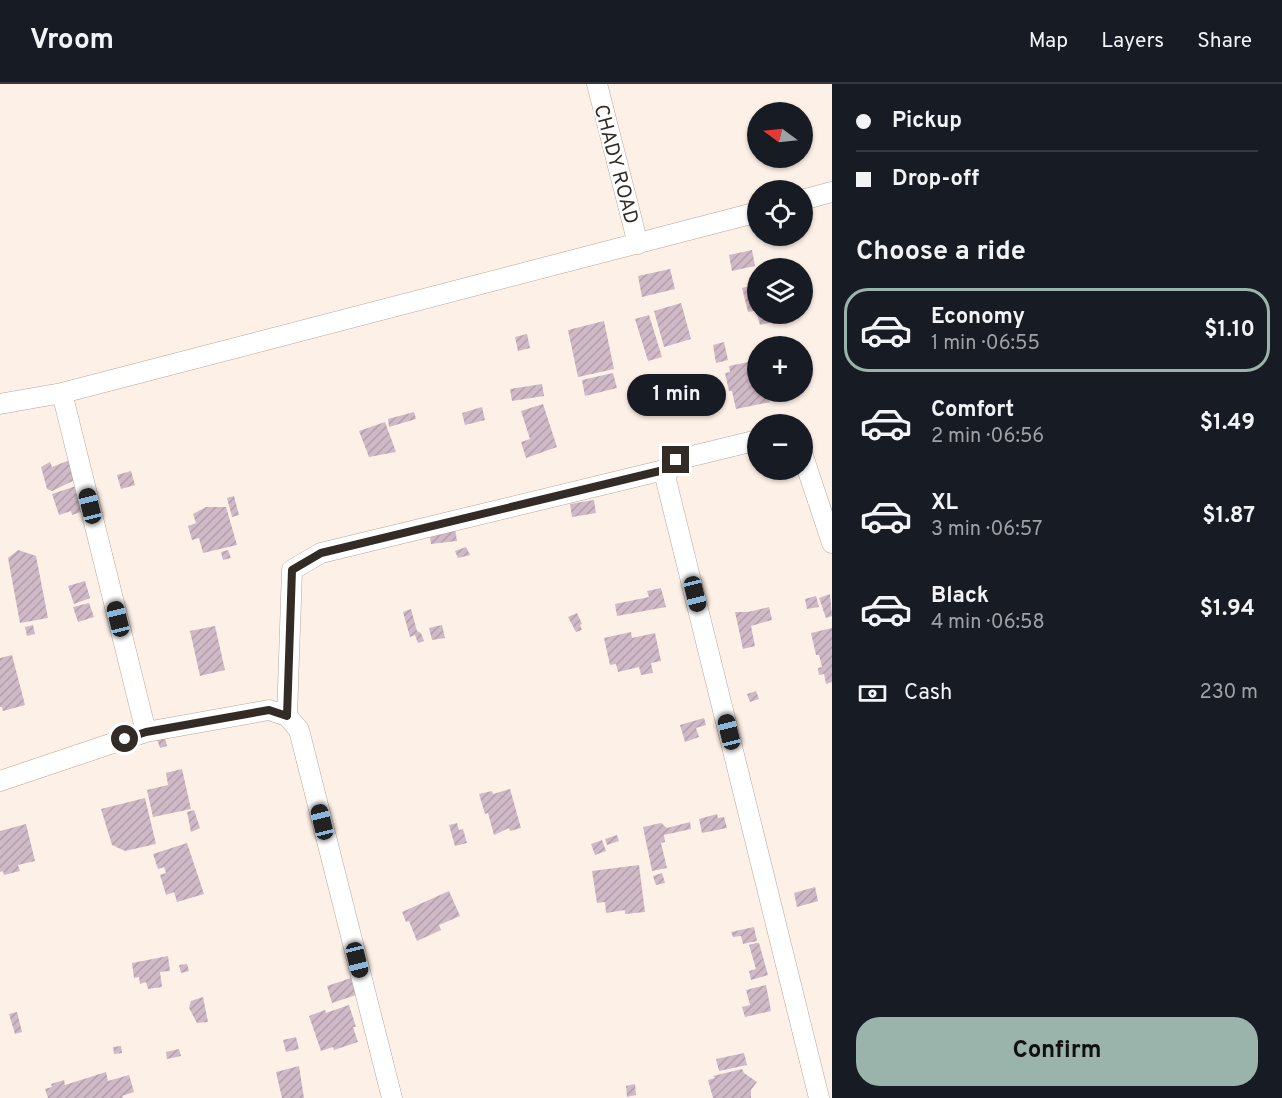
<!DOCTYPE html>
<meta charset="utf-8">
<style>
:root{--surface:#171b24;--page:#242831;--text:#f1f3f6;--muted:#9ea1a6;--line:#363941;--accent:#9ab4ac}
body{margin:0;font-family:Overpass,sans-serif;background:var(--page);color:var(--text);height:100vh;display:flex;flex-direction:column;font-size:22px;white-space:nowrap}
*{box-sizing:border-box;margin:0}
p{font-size:20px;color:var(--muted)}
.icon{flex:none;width:33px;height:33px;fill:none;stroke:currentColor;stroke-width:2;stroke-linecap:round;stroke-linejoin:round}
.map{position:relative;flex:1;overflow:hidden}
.sheet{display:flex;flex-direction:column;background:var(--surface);width:450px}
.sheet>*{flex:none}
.hud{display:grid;align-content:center;height:132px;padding:0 24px;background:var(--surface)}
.needle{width:39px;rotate:285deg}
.buttons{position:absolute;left:747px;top:18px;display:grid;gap:12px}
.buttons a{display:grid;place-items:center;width:66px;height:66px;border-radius:50%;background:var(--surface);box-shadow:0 2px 4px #0004;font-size:30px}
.end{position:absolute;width:27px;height:27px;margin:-14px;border:8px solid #332c26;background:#fff;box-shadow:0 0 0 3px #fff}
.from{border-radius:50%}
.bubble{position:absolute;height:42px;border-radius:21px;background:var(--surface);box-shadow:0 2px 4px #0004;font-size:20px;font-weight:700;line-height:42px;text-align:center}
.car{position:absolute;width:18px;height:36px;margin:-18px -9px;border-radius:8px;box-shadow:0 0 4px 2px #0007;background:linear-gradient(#222 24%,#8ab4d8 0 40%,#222 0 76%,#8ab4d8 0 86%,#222 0)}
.hud b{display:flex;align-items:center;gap:21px;height:57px;font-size:22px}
.hud b+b{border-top:2px solid var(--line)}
.hud i{width:15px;height:15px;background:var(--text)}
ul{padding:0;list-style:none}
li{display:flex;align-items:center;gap:18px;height:84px;margin:0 12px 9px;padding:0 12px;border:3px solid transparent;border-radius:24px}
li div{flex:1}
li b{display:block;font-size:22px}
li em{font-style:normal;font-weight:700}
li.active{border-color:var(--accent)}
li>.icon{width:54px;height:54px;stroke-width:1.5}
h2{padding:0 24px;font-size:27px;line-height:72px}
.pay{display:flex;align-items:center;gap:15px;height:66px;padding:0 24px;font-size:22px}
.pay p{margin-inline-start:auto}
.action{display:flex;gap:12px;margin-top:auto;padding:12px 24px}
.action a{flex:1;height:69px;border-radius:24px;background:var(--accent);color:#111;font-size:24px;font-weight:700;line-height:69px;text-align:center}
header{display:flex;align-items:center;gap:36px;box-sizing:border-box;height:84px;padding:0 30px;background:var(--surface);border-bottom:2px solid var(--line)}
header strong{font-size:28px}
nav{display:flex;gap:33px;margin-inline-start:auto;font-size:21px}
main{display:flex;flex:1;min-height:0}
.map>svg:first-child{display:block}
.building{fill:url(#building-hatch)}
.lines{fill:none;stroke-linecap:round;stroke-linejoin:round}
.minor-casing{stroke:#b9a597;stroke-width:21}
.minor{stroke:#fff;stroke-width:20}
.route{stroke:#332c26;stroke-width:8}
.labels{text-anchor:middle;stroke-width:4.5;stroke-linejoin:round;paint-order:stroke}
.street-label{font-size:20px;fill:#332c26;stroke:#fff}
</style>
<header>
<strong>Vroom</strong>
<nav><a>Map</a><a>Layers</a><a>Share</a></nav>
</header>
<main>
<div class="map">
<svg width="832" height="1014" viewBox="0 0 832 1014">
<defs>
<pattern id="building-hatch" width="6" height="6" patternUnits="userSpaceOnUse" patternTransform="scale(1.5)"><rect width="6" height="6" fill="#cfb9c6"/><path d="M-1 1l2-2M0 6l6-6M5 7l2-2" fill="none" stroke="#b29faa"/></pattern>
</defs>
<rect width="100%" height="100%" fill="#fdf0e7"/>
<path class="building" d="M 752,166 L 755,182 L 732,187 L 729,171 Z
M 670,185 L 675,205 L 642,213 L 638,192 Z
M 758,200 L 758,226 L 748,228 L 742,204 Z
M 681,219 L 691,255 L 664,263 L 654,227 Z
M 757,230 L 771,230 L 773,238 L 760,241 Z
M 649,231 L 662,273 L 648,277 L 635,235 Z
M 604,237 L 614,285 L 578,293 L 568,246 Z
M 527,250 L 530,264 L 518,267 L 515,253 Z
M 724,258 L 728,276 L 716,279 L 713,261 Z
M 758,276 L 758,308 L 768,308 L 770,318 L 736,325 L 732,307 L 729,307 L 725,289 L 730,288 L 729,282 Z
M 613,289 L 617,304 L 585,312 L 582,296 Z
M 542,300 L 544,312 L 512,317 L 510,305 Z
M 543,320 L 557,363 L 526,374 L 521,358 L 530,355 L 521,327 Z
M 482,323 L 485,336 L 465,341 L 462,329 Z
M 414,328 L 416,335 L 389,343 L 388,335 Z
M 385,338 L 396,368 L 369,373 L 359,347 Z
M 70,376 L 77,395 L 52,407 L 47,405 L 41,383 L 50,378 L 52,383 Z
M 131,387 L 135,401 L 121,405 L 117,391 Z
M 79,401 L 87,426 L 72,431 L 71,427 L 59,431 L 52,410 Z
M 234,412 L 239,431 L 232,433 L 227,414 Z
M 594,416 L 596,429 L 572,433 L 570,420 Z
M 206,423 L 226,423 L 237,461 L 203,469 L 199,454 L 192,456 L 188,442 L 196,439 L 193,430 Z
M 455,444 L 457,457 L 431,460 L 429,447 Z
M 466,463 L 470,471 L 458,474 L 455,467 Z
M 18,466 L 36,472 L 48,534 L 20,539 L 8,474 Z
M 228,466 L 231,474 L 223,476 L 221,468 Z
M 85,497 L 90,514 L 74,520 L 68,502 Z
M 661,504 L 666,523 L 617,532 L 615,520 L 649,513 L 647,507 Z
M 830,510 L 832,532 L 826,534 L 819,514 Z
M 816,512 L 819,523 L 807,525 L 805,515 Z
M 89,519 L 94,533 L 78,538 L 73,523 Z
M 769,523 L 772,536 L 751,542 L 755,562 L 743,565 L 735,528 L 748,528 Z
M 411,525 L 417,547 L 421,549 L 424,557 L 418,559 L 415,551 L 410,553 L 403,528 Z
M 577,529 L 582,540 L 580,541 L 582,546 L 576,548 L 568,533 Z
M 33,541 L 35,550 L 27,552 L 25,543 Z
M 442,541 L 445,554 L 432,556 L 429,544 Z
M 215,542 L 225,586 L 200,592 L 190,547 Z
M 832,544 L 832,598 L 826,600 L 824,590 L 819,591 L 818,584 L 822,583 L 819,571 L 816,571 L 811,549 Z
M 631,548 L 632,554 L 655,549 L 661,577 L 651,579 L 653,589 L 641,591 L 639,583 L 618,588 L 616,580 L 610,581 L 604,554 Z
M 12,571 L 25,621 L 3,627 L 2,623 L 0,623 L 0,574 Z
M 756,607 L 759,615 L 750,618 L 747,610 Z
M 704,634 L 706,641 L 696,644 L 699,653 L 685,658 L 680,641 Z
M 165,653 L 167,662 L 160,664 L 157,655 Z
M 182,685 L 191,725 L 153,733 L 147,706 L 168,701 L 166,689 Z
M 510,705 L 521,744 L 510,747 L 509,744 L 494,751 L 488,729 L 485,730 L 479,710 L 492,707 L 493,710 Z
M 145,714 L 156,760 L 125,767 L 112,761 L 101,725 Z
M 194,726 L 200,744 L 191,748 L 187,728 Z
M 717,730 L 718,734 L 724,733 L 727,744 L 702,749 L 699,735 Z
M 690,738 L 691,745 L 664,751 L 665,758 L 661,759 L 667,784 L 652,787 L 643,743 L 661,739 L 667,744 Z
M 457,739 L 459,746 L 463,745 L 467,759 L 455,762 L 449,741 Z
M 26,740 L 35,777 L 18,781 L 20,787 L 4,791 L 3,787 L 0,788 L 0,747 Z
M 617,751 L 619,757 L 607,761 L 605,755 Z
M 602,756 L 606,767 L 595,771 L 591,760 Z
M 187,759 L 204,810 L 177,818 L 174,808 L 166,811 L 160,791 L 166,789 L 164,783 L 158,785 L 153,770 Z
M 639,781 L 645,828 L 625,830 L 625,826 L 606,829 L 605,818 L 597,819 L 592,787 Z
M 662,789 L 665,799 L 656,801 L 653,792 Z
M 815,803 L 818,817 L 797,823 L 794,809 Z
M 449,807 L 460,832 L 439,841 L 441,846 L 417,857 L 409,837 L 406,838 L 402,828 Z
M 754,843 L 757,857 L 743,860 L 741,852 L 733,853 L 731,848 Z
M 756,859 L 759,859 L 768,891 L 751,896 L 749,887 L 756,885 L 749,861 Z
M 168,872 L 170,887 L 160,888 L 162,903 L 148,905 L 146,898 L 140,900 L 139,893 L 134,894 L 132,879 Z
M 187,880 L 189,887 L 181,889 L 179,881 Z
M 351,894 L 356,911 L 332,919 L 327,902 Z
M 766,901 L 771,927 L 745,933 L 742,923 L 750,921 L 746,906 Z
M 203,913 L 208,938 L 197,939 L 189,924 L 191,917 Z
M 349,921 L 356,943 L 353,943 L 358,958 L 334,966 L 333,963 L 321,967 L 309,932 L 325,926 L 326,929 Z
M 17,928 L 22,948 L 15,950 L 9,930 Z
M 296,953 L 299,965 L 286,968 L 283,956 Z
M 121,962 L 122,969 L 114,970 L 113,963 Z
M 179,965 L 181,972 L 167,975 L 166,968 Z
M 744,969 L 747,981 L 719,987 L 716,975 Z
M 299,982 L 304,1014 L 282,1014 L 276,988 Z
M 742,985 L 744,989 L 757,998 L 751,1006 L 751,1014 L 713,1014 L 708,996 L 715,994 L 713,992 Z
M 106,988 L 108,997 L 129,991 L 134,1008 L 122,1012 L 123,1014 L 48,1014 L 45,1005 L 52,1003 L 51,1000 L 64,996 L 65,1001 Z
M 635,1000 L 636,1011 L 627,1013 L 626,1002 Z"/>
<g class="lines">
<g class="minor-casing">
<path id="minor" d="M 597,0 L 638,160
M 802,116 L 832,108
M 0,320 L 62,309 L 758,128
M 758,356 L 676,376 L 668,385 L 666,396 L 819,1014
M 802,369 L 832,459
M 287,632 L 292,486 L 321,469 L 668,385
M 146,648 L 269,626 L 287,632 L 299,646 L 392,1014
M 0,697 L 146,648 L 62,309"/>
</g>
<use href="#minor" class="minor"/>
</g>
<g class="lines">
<path class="route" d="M 125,655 L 146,648 L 269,626 L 287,632 L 292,486 L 321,469 L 668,385 L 676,376"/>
</g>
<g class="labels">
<g class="street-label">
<text transform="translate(617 80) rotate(75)" y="7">CHADY ROAD</text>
</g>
</g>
</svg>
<div class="buttons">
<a><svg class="needle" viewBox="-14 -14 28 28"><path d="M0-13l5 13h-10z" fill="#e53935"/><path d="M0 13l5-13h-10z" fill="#9ea1a6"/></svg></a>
<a><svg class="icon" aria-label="locate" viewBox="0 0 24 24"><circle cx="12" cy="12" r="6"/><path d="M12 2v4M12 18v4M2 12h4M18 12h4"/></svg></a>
<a><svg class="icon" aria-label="layers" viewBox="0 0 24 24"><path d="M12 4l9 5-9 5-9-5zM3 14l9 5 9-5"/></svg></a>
<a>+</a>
<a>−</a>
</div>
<i class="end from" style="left:125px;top:655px"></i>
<i class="end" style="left:676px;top:376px"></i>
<div class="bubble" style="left:627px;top:290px;width:99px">1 min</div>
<i class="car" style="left:90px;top:422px;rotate:346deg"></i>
<i class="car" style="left:695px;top:510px;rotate:166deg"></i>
<i class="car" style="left:118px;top:535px;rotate:346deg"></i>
<i class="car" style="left:729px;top:648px;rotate:346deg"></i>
<i class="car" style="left:322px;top:738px;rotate:346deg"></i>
<i class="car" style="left:357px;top:876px;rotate:166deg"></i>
</div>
<section class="sheet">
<div class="hud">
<b><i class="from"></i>Pickup</b>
<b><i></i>Drop-off</b>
</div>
<h2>Choose a ride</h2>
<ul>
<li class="active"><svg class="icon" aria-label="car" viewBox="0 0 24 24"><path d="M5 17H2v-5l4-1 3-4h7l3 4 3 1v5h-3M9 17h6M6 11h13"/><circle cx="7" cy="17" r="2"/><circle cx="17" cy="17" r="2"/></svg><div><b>Economy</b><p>1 min · 06:55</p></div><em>$1.10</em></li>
<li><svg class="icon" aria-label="car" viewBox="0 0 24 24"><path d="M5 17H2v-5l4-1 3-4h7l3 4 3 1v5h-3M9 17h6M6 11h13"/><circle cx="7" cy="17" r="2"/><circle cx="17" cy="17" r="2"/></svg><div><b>Comfort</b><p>2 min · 06:56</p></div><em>$1.49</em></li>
<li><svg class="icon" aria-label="car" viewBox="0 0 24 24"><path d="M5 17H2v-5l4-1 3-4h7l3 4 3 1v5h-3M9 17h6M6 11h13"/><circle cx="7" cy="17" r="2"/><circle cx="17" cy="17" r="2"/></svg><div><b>XL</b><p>3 min · 06:57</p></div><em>$1.87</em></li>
<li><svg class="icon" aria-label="car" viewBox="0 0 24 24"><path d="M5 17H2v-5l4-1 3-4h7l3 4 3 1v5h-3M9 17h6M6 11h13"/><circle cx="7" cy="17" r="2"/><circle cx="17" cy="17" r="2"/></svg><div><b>Black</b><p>4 min · 06:58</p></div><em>$1.94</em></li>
</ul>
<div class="pay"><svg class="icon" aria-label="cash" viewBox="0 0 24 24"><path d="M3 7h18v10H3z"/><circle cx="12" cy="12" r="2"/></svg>Cash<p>230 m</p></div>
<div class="action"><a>Confirm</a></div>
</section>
</main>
